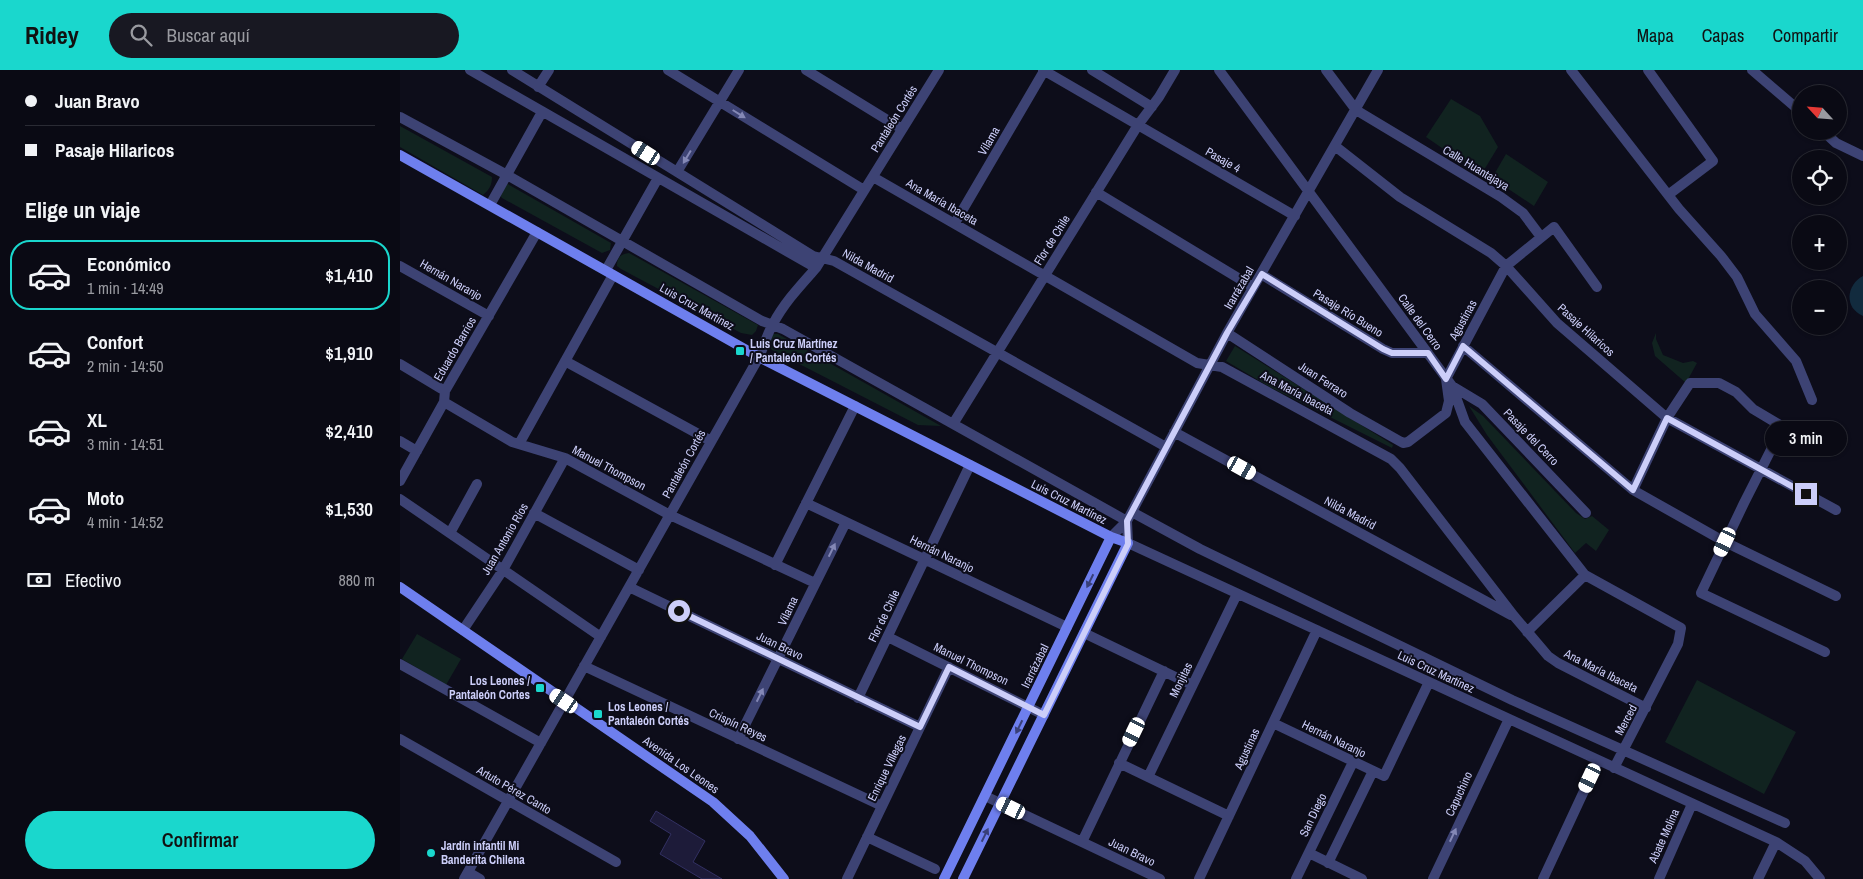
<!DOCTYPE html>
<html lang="es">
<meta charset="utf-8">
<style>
:root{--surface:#0a0a14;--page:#181822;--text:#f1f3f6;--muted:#999aa0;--line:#2a2b34;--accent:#1ad7cd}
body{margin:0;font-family:"Archivo Narrow",sans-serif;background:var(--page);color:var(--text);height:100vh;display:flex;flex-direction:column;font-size:19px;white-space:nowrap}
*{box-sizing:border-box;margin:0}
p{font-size:16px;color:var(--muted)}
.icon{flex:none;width:28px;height:28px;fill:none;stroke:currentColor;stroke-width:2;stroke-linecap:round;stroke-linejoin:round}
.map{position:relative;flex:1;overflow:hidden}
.details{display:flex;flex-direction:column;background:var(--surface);width:400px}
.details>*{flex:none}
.top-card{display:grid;align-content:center;height:110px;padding:0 25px;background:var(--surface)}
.needle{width:32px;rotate:296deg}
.tools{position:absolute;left:1392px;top:15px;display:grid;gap:10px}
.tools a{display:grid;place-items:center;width:55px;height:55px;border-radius:50%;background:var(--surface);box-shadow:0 1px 4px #0004,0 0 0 1px var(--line);font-size:25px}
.end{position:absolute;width:22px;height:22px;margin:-11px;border:6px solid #cccef9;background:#111;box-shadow:0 0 0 2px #111}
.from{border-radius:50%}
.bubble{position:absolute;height:35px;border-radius:18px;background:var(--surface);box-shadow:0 1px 4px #0004,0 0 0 1px var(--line);font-size:16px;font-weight:600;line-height:35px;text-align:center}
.car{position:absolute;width:15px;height:30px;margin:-15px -8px;border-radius:6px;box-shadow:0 0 4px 1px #0007;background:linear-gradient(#fff 24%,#345 0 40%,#fff 0 76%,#345 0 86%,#fff 0)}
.top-card b{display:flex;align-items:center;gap:18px;height:48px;font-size:19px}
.top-card b+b{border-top:1px solid var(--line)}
.top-card i{width:12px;height:12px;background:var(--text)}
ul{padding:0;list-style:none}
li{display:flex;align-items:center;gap:15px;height:70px;margin:0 10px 8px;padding:0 15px;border:2px solid transparent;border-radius:20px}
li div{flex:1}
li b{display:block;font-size:19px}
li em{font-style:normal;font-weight:600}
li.selected{border-color:var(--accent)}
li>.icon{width:45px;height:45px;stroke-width:1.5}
h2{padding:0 25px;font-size:22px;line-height:60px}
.pay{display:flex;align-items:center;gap:12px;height:55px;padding:0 25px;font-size:19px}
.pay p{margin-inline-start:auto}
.primary-button{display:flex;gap:10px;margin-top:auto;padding:10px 25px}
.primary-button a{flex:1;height:58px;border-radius:30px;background:var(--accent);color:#111;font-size:20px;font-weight:600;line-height:58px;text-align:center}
header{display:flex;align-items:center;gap:30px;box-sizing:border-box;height:70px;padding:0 25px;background:var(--accent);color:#111}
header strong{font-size:24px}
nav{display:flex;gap:28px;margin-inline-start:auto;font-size:18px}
.search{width:350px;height:45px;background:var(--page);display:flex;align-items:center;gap:12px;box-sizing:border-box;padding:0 18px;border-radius:28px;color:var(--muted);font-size:19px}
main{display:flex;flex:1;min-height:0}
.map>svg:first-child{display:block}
.green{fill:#112320}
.water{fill:#122b3e}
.building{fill:#1d1b39;stroke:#323062}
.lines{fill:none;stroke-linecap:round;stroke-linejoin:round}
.street{stroke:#3d4374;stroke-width:10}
.secondary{stroke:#6e7fee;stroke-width:10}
.oneway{fill:#8488b6}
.oneway2{fill:#394079}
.route{stroke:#cccef9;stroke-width:6}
.poi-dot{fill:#1ad7cd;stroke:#0d0d1a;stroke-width:2}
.labels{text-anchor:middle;stroke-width:4;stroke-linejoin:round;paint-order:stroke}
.street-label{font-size:12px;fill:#cccef9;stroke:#0d0d1a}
.poi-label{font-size:12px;font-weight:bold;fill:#cccef9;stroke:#0d0d1a;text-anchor:start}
</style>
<header>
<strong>Ridey</strong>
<div class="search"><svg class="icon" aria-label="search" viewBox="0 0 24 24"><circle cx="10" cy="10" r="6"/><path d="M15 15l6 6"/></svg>Buscar aquí</div>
<nav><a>Mapa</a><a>Capas</a><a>Compartir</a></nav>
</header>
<main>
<section class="details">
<div class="top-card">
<b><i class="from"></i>Juan Bravo</b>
<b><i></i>Pasaje Hilaricos</b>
</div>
<h2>Elige un viaje</h2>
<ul>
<li class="selected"><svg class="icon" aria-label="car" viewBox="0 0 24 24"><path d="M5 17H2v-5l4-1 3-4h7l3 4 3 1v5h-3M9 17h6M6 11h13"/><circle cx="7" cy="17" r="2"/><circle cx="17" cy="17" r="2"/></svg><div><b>Económico</b><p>1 min · 14:49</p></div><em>$1,410</em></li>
<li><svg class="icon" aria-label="car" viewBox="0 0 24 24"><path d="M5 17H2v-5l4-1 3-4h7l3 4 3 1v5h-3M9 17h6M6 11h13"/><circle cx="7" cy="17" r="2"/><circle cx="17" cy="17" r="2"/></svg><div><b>Confort</b><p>2 min · 14:50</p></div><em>$1,910</em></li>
<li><svg class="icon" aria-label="car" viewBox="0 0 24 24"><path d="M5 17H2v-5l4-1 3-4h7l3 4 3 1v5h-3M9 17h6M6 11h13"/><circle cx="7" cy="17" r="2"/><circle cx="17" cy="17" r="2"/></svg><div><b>XL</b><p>3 min · 14:51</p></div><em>$2,410</em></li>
<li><svg class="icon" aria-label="car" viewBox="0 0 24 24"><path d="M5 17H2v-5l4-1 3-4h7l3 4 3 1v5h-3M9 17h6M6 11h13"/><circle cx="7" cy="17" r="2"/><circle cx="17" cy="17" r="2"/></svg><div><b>Moto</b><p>4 min · 14:52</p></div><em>$1,530</em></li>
</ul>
<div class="pay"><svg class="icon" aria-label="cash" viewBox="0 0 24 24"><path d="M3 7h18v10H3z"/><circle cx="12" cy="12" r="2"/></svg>Efectivo<p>880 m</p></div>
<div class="primary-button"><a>Confirmar</a></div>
</section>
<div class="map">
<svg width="1463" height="809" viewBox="0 0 1463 809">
<rect width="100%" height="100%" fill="#0d0d1a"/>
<path class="green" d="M 1051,29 L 1080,46 L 1098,77 L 1081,105 L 1026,67 Z
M 0,56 L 92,107 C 92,115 89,120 83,125 L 0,77 Z
M 1106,84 L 1148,112 L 1134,136 L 1092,108 Z
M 106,113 L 211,173 L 210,180 L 202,183 L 102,128 L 99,124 Z
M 229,183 L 358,255 L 356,261 L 352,265 L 341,263 L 221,199 L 217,196 C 217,187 221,184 229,183 Z
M 1256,263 L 1256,269 L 1263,285 L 1283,293 L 1293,291 L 1297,293 L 1286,313 L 1255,286 L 1252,273 Z
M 371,264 L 378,264 L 541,356 L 518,355 L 372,280 L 368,275 Z
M 835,276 L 993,375 L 992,378 L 870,317 L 826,291 Z
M 1069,336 L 1083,346 L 1176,443 L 1185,449 L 1192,446 L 1209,460 L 1196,481 L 1186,473 L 1175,483 L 1087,365 Z
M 17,564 L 61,589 L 46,615 L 2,589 Z
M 1297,610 L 1396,662 L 1364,724 L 1265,672 Z"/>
<path class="water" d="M 1463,206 L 1463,246 C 1444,238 1446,215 1463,206 Z"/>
<path class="building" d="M 256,741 L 305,771 L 293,792 L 322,809 L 302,809 L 260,784 L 271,764 L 250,751 Z"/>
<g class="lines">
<path class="street" d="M 70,0 L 416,198
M 112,0 L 413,186 L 434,191 L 766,377
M 268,0 L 464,120
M 406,0 L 502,59
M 643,0 L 895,146
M 692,0 L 752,37
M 819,0 L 1052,316 L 1065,352 L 1185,505 L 1281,558 L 1278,574 L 1214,698
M 926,0 L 956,40 L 1101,127 L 1123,143 L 1141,167
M 1171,0 L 1279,139 L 1321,186 L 1337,207 L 1355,244 L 1396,291 L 1412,330
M 1248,0 L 1313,91 L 1268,125
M 1352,0 L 1401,42
M 138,17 L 149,0
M 0,47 L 107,105 L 362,251 L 383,259 L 727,451
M 1423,61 L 1436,73 L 1463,86
M 935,76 L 1000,127 L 1091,183 L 1106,196 L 1157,253 L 1267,348 L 1436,440
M 277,102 L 339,0
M 473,107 L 797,293 L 822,297 L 991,389 L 1000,398 L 1114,546 L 1148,586 L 1158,593 L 1246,638
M 696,122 L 853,217
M 90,135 L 142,42
M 555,153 L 644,1
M 0,196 L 89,246
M 206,200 L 258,108
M 861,204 L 983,279 L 992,283 L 1028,283
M 827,263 L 950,343 L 1003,373 L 1008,372 L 1046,343 L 1049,331 L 1046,309 L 1106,196 L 1154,157 L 1197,217
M 1063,276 L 1233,420 L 1325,472 L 1436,526
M 165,291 L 311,371
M 0,294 L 45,321
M 1052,316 L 1082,334 L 1186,443
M 44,332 L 112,372 L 165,388 L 270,445 L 415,513
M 553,354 L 738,55 L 759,27 L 775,0
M 1382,358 L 1344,433 L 1301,523 L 1425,582
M 774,362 L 1111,545
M 0,371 L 17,381
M 119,374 L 213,205
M 0,411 L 44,332 L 45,321 L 137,162
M 1233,420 L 1267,348 L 1290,313 L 1319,313 L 1336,322 L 1353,339 L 1425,382
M 0,429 L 201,567
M 406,433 L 667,557
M 732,442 L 800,479 L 1112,630 L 1385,753
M 134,443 L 239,500
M 727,451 L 728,473 L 1376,772 L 1405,791 L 1420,809
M 50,463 L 77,414
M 711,467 L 727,451 L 827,263 L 978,0
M 375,495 L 455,336
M 229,517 L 520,657
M 63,560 L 103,500 L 165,388
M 1127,562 L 1185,505
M 684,563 L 792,615
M 488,567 L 644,645
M 0,594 L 141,673
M 184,596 L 482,736
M 458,628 L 570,395
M 873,653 L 984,706 L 1029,612
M 0,669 L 216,792
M 338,669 L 446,452
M 719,693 L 829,746
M 748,707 L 837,524
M 585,726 L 760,809
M 467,767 L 535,799
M 682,772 L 764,601
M 909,783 L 962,809
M 928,793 L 973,701
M 68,802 L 80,809
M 64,809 L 359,287 C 364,276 367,264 373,254 C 384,233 400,216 416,198 L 539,0
M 447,809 L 549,597
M 799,809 L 917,560
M 896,809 L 953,692
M 1033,809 L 1109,649
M 1143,809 L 1198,691
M 1259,809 L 1292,734
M 1358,809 L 1376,772"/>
<path class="secondary" d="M 0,85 L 359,287 L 711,467 L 728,473 L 563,809
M 0,517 L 313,732 L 350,766 L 384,809
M 544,809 L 711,467"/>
</g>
<defs><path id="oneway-solid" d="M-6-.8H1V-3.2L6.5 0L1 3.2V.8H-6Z" transform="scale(1.25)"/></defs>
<g class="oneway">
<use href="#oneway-solid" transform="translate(339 44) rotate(32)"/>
<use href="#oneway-solid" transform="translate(287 87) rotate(121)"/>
<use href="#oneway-solid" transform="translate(432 480) rotate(-64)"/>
<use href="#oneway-solid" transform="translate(360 625) rotate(-64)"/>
<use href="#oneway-solid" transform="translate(1053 765) rotate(-65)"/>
</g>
<g class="oneway2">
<use href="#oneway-solid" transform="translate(690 511) rotate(116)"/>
<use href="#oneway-solid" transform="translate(619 657) rotate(116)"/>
<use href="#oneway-solid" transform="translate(585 765) rotate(-64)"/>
</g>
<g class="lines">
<path class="route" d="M 279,541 L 520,657 L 549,597 L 644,645 L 728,474 L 727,451 L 827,263 L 862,204 L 983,279 L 992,283 L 1028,283 L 1046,309 L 1063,276 L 1233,420 L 1267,348 L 1406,424"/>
</g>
<g class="poi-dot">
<rect x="335" y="276" width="10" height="10" rx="2.5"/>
<rect x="135" y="613" width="10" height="10" rx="2.5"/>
<rect x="193" y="639" width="10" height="10" rx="2.5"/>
<circle cx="31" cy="783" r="5"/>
</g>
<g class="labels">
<g class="street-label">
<text transform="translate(494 49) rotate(-58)" y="4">Pantaleón Cortés</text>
<text transform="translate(589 71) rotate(-60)" y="4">Vilama</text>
<text transform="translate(823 90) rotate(30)" y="4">Pasaje 4</text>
<text transform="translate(1076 98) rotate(31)" y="4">Calle Huantajaya</text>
<text transform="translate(542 132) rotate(30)" y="4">Ana María Ibaceta</text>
<text transform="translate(652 170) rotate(-58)" y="4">Flor de Chile</text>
<text transform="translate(468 196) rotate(29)" y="4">Nilda Madrid</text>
<text transform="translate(51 210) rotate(30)" y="4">Hernán Naranjo</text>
<text transform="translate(839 218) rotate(-60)" y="4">Irarrázabal</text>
<text transform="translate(297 237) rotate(29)" y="4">Luis Cruz Martínez</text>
<text transform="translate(948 243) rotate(32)" y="4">Pasaje Río Bueno</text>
<text transform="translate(1063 250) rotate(-61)" y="4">Agustinas</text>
<text transform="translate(1020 252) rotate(54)" y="4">Calle del Cerro</text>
<text transform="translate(1186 260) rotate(42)" y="4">Pasaje Hilaricos</text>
<text transform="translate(55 279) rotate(-60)" y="4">Eduardo Barrios</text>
<text transform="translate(923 310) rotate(33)" y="4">Juan Ferraro</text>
<text transform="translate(897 323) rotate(28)" y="4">Ana María Ibaceta</text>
<text transform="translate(1131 367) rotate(46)" y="4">Pasaje del Cerro</text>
<text transform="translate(284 394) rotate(-61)" y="4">Pantaleón Cortés</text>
<text transform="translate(209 398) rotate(28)" y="4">Manuel Thompson</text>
<text transform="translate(669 432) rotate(27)" y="4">Luis Cruz Martínez</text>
<text transform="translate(950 443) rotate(28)" y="4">Nilda Madrid</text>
<text transform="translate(105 469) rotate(-60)" y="4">Juan Antonio Ríos</text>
<text transform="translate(542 484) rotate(26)" y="4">Hernán Naranjo</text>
<text transform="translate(388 541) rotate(-64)" y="4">Vilama</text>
<text transform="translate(484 546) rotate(-64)" y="4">Flor de Chile</text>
<text transform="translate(380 576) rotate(26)" y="4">Juan Bravo</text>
<text transform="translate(571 594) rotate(26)" y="4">Manuel Thompson</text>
<text transform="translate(635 596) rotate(-64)" y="4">Irarrázabal</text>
<text transform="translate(1201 601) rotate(27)" y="4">Ana María Ibaceta</text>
<text transform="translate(1036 602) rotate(25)" y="4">Luis Cruz Martínez</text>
<text transform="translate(781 610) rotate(-64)" y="4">Monjitas</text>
<text transform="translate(1226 650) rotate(-62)" y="4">Merced</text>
<text transform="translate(338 655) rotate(25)" y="4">Crispín Reyes</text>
<text transform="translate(934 669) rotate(26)" y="4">Hernán Naranjo</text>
<text transform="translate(847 679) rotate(-65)" y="4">Agustinas</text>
<text transform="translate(281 695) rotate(35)" y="4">Avenida Los Leones</text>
<text transform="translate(487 698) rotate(-64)" y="4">Enrique Villegas</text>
<text transform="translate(114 720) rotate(30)" y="4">Artuto Pérez Canto</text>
<text transform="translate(1059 724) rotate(-65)" y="4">Capuchino</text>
<text transform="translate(913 745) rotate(-64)" y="4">San Diego</text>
<text transform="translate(1264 766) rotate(-66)" y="4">Abate Molina</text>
<text transform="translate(732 782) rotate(26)" y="4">Juan Bravo</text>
</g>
<g class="poi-label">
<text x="350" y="278">Luis Cruz Martínez<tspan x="350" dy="14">/ Pantaleón Cortés</tspan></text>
<text x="130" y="615" text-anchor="end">Los Leones /<tspan x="130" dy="14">Pantaleón Cortes</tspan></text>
<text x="208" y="641">Los Leones /<tspan x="208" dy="14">Pantaleón Cortés</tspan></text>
<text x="41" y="780">Jardín infantil Mi<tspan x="41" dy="14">Banderita Chilena</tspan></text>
</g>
</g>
</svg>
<div class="tools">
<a><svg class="needle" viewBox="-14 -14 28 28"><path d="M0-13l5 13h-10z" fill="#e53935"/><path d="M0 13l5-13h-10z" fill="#999aa0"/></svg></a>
<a><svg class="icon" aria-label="locate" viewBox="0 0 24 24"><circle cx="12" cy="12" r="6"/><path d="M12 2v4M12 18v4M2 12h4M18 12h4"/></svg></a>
<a>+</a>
<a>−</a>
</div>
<i class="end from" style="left:279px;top:541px"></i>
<i class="end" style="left:1406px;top:424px"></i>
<div class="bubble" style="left:1365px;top:351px;width:82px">3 min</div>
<i class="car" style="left:246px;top:83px;rotate:302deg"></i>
<i class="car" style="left:842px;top:398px;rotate:119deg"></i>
<i class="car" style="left:1325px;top:472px;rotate:205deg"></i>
<i class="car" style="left:164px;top:631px;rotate:304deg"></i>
<i class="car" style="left:734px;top:662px;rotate:206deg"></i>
<i class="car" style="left:1190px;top:708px;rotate:205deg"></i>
<i class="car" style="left:611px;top:738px;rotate:296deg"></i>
</div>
</main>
